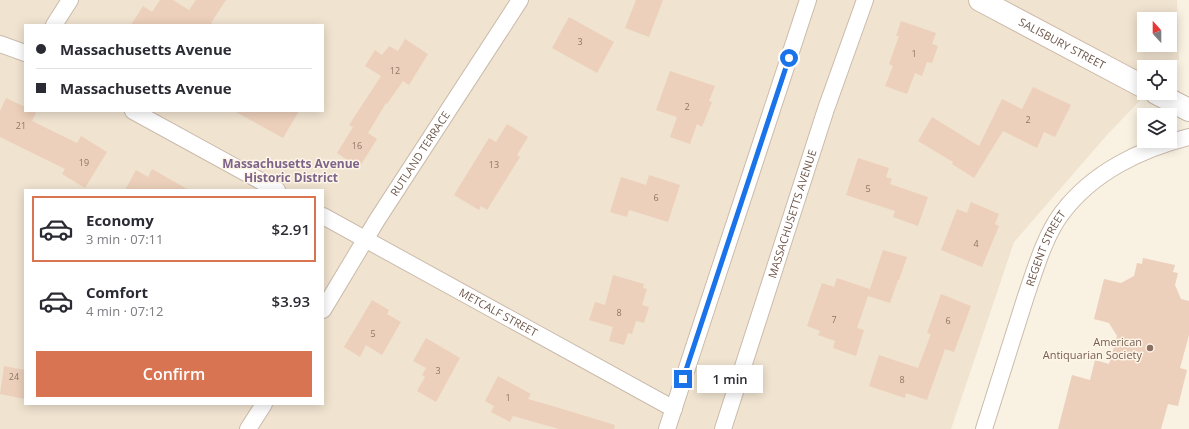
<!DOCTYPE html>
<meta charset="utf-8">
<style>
:root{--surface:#fff;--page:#f2f2f3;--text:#2b2b33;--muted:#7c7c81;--line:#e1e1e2;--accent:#d87451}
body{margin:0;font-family:"Open Sans",sans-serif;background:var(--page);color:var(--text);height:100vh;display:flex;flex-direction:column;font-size:15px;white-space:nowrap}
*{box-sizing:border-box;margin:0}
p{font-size:13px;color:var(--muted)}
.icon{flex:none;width:22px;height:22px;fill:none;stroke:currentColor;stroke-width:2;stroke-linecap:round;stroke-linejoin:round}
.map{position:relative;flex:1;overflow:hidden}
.details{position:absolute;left:24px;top:189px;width:300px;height:216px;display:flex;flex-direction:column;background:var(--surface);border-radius:0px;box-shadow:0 2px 10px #0003}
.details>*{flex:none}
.guide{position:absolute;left:24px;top:24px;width:300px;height:88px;border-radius:0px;box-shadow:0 2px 10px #0003;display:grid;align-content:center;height:88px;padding:0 12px;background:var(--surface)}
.needle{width:26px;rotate:339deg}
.fabs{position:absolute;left:1137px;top:12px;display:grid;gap:8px}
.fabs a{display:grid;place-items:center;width:40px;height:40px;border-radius:0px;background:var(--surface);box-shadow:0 2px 10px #0003;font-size:20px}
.end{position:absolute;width:18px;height:18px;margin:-9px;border:5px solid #1a73e8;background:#fff;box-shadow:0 0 0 2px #fff}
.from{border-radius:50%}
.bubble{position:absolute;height:28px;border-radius:0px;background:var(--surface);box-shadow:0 2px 10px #0003;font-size:13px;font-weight:600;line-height:28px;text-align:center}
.guide b{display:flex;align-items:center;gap:14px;height:38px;font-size:15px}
.guide b+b{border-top:1px solid var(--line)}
.guide i{width:10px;height:10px;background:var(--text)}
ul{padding:7px 0 0;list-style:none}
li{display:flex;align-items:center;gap:12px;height:66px;margin:0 8px 6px;padding:0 4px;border:2px solid transparent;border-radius:0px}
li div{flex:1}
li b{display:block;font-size:15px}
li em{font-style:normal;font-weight:600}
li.active{border-color:var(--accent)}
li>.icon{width:36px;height:36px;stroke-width:1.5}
.cta{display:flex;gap:8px;margin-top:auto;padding:8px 12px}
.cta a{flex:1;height:46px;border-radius:0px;background:var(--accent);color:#fff;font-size:16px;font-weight:600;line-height:46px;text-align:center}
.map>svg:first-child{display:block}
.residential{fill:#f0e3d0;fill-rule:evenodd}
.building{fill:#ecd0bb}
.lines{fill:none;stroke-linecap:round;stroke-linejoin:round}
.street-casing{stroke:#cbbbac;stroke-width:18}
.secondary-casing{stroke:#cebbaa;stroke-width:24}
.street{stroke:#fff;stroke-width:16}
.secondary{stroke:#fff;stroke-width:22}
.route{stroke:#1a73e8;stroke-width:5}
.education-dot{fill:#8d6e63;stroke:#fdf5e6;stroke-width:1.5}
.labels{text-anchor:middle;stroke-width:3;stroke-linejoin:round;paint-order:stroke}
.number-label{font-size:9px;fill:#8e7667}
.street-label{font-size:11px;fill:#6e584b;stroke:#fdf5e6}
.education-label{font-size:11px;fill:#785e54;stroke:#fdf5e6;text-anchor:end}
.neighbourhood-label{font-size:12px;font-weight:bold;fill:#7e638b;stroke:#fdf5e6}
</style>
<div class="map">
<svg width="1189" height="429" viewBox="0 0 1189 429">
<rect width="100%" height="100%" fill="#f9f1e1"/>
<path class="residential" d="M 0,0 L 1177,0 L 1179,59 L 1170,69 L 1170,67 L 1144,67 L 1144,93 L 1147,93 L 1107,135 L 1014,242 L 951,429 L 0,429 ZM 1144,19 L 1170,19 L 1170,45 L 1144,45 ZM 25,25 L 323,25 L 323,111 L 25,111 ZM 25,190 L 323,190 L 323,404 L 25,404 Z"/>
<path class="building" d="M 160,0 L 173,0 L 189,10 L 196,0 L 226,0 L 211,23 L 214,25 L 131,25 L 143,6 L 152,12 Z
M 636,0 L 663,0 L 649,37 L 625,28 Z
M 569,17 L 614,42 L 597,73 L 552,48 Z
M 901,21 L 936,33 L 932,44 L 938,46 L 932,63 L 927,62 L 922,76 L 915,73 L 907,94 L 885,86 L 893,66 L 889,64 L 899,36 L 896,36 Z
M 405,39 L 428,54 L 409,85 L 403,81 L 387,104 L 386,103 L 368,133 L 377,139 L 359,168 L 337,153 L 353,127 L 349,125 L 381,76 L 365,66 L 375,50 L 382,55 L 389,46 L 398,51 Z
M 670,71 L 715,86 L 709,101 L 712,102 L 702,127 L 697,124 L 690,144 L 670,137 L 677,117 L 656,110 Z
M 1033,87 L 1071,105 L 1055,137 L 1044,132 L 1037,148 L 1003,131 L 974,178 L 952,164 L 953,162 L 918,141 L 932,117 L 979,146 L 1002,99 L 1022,109 Z
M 6,98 L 25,107 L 25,111 L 33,111 L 36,113 L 32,121 L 77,143 L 81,136 L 107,152 L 85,188 L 62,174 L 65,169 L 0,137 L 0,111 Z
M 234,111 L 299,111 L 283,138 Z
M 507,124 L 528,137 L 517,155 L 520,157 L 487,210 L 481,206 L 479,210 L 454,195 L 489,138 L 496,142 Z
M 858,158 L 889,168 L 886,177 L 892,179 L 890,184 L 928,197 L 918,226 L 893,217 L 895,211 L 846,195 Z
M 152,169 L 189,190 L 125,190 L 136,170 L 148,177 Z
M 649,175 L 680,185 L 668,222 L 629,210 L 627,217 L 610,212 L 621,177 L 646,185 Z
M 971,202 L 999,214 L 995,224 L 999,226 L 982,267 L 941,250 L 957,209 L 967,213 Z
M 883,250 L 907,257 L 899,280 L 898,280 L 890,303 L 868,296 L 857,328 L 864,330 L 856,356 L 833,348 L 835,341 L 818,335 L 820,331 L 807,326 L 822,283 L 834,287 L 837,278 L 870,289 Z
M 1143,258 L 1175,265 L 1173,272 L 1178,273 L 1175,285 L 1181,299 L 1189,301 L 1189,335 L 1180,368 L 1187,370 L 1178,406 L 1168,404 L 1161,429 L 1058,429 L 1072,375 L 1090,380 L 1095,360 L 1109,364 L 1117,336 L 1109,323 L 1094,319 L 1104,279 L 1121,283 L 1134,276 L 1137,263 L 1142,264 Z
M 613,275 L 644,284 L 643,288 L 647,289 L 642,305 L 649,307 L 644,323 L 636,321 L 632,334 L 628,333 L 624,345 L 609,341 L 613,327 L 589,320 L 595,302 L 605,305 Z
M 941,294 L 971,306 L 954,352 L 945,349 L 927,400 L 906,393 L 905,398 L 869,386 L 879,355 L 918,368 L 931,334 L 927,333 Z
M 372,300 L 389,310 L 387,314 L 401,322 L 382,355 L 366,345 L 360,357 L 344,347 Z
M 426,338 L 460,358 L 436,402 L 417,391 L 425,377 L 422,375 L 426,368 L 413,361 Z
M 4,366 L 25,370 L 25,399 L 0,394 Z
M 498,376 L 531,394 L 528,399 L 556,407 L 615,425 L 614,429 L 559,429 L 513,416 L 510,422 L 491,412 L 494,406 L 485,401 Z"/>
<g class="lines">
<g class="street-casing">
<g id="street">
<path d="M 54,25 L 70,0"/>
<path d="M 0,44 L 25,53"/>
<path d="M 133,111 L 277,190"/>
<path id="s1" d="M 323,216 L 674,409"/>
<path id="s2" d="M 323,310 L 377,220 L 520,0"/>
<path d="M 248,429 L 264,404"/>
<path d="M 667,429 L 808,0"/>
<path id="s3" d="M 723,429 L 826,109 L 865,0"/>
<path id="s4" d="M 984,429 C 998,385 1012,340 1026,296 C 1035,270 1045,235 1062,213 C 1092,173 1140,149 1189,137"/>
</g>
</g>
<g class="secondary-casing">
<g id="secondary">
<path id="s5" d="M 980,0 L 1144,87"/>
<path d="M 1156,93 L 1189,110"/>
</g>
</g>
<use href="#street" class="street"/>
<use href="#secondary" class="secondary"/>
</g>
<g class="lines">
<path class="route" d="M 683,379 L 789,58"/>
</g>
<circle class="education-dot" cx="1150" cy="348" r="4"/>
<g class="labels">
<g class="number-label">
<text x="580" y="45">3</text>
<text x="914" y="57">1</text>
<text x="395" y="74">12</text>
<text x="687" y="110">2</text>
<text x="1028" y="123">2</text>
<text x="21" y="129">21</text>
<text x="357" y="149">16</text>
<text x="84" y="166">19</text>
<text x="494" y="168">13</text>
<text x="868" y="192">5</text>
<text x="656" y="201">6</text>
<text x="976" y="247">4</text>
<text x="619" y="316">8</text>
<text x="834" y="323">7</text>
<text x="948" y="324">6</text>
<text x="373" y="337">5</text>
<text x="438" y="374">3</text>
<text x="14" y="380">24</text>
<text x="902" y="383">8</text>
<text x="508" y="401">1</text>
</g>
<g class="street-label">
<text dy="4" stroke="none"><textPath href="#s5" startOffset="93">SALISBURY STREET</textPath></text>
<text dy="4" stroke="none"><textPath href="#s2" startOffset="184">RUTLAND TERRACE</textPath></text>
<text dy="4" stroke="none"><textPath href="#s3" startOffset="226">MASSACHUSETTS AVENUE</textPath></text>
<text dy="4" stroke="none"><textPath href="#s4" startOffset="191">REGENT STREET</textPath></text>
<text dy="4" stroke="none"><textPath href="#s1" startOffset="200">METCALF STREET</textPath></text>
</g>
<g class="education-label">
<text x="1142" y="346">American<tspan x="1142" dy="13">Antiquarian Society</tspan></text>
</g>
<g class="neighbourhood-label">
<text x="291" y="168">Massachusetts Avenue<tspan x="291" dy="14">Historic District</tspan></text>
</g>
</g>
</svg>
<div class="fabs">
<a><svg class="needle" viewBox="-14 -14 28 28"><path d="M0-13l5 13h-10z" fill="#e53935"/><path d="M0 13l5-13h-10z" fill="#7c7c81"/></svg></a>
<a><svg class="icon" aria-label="locate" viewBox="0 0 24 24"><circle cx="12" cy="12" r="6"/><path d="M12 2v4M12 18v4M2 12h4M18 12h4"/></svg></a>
<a><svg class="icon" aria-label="layers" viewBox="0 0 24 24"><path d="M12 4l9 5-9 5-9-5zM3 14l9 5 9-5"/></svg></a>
</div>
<i class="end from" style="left:789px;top:58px"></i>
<i class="end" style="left:683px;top:379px"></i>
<div class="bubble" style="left:697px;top:365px;width:66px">1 min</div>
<div class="guide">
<b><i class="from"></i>Massachusetts Avenue</b>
<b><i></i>Massachusetts Avenue</b>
</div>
<section class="details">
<ul>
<li class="active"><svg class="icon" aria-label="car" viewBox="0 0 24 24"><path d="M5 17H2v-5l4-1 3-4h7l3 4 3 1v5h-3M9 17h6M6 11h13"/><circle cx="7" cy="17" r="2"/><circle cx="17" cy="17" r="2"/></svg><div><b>Economy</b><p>3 min · 07:11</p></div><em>$2.91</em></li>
<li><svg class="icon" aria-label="car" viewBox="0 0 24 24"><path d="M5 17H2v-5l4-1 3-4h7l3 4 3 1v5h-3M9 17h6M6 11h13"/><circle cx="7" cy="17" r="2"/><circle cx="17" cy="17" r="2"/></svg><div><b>Comfort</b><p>4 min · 07:12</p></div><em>$3.93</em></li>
</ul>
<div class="cta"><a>Confirm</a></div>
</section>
</div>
